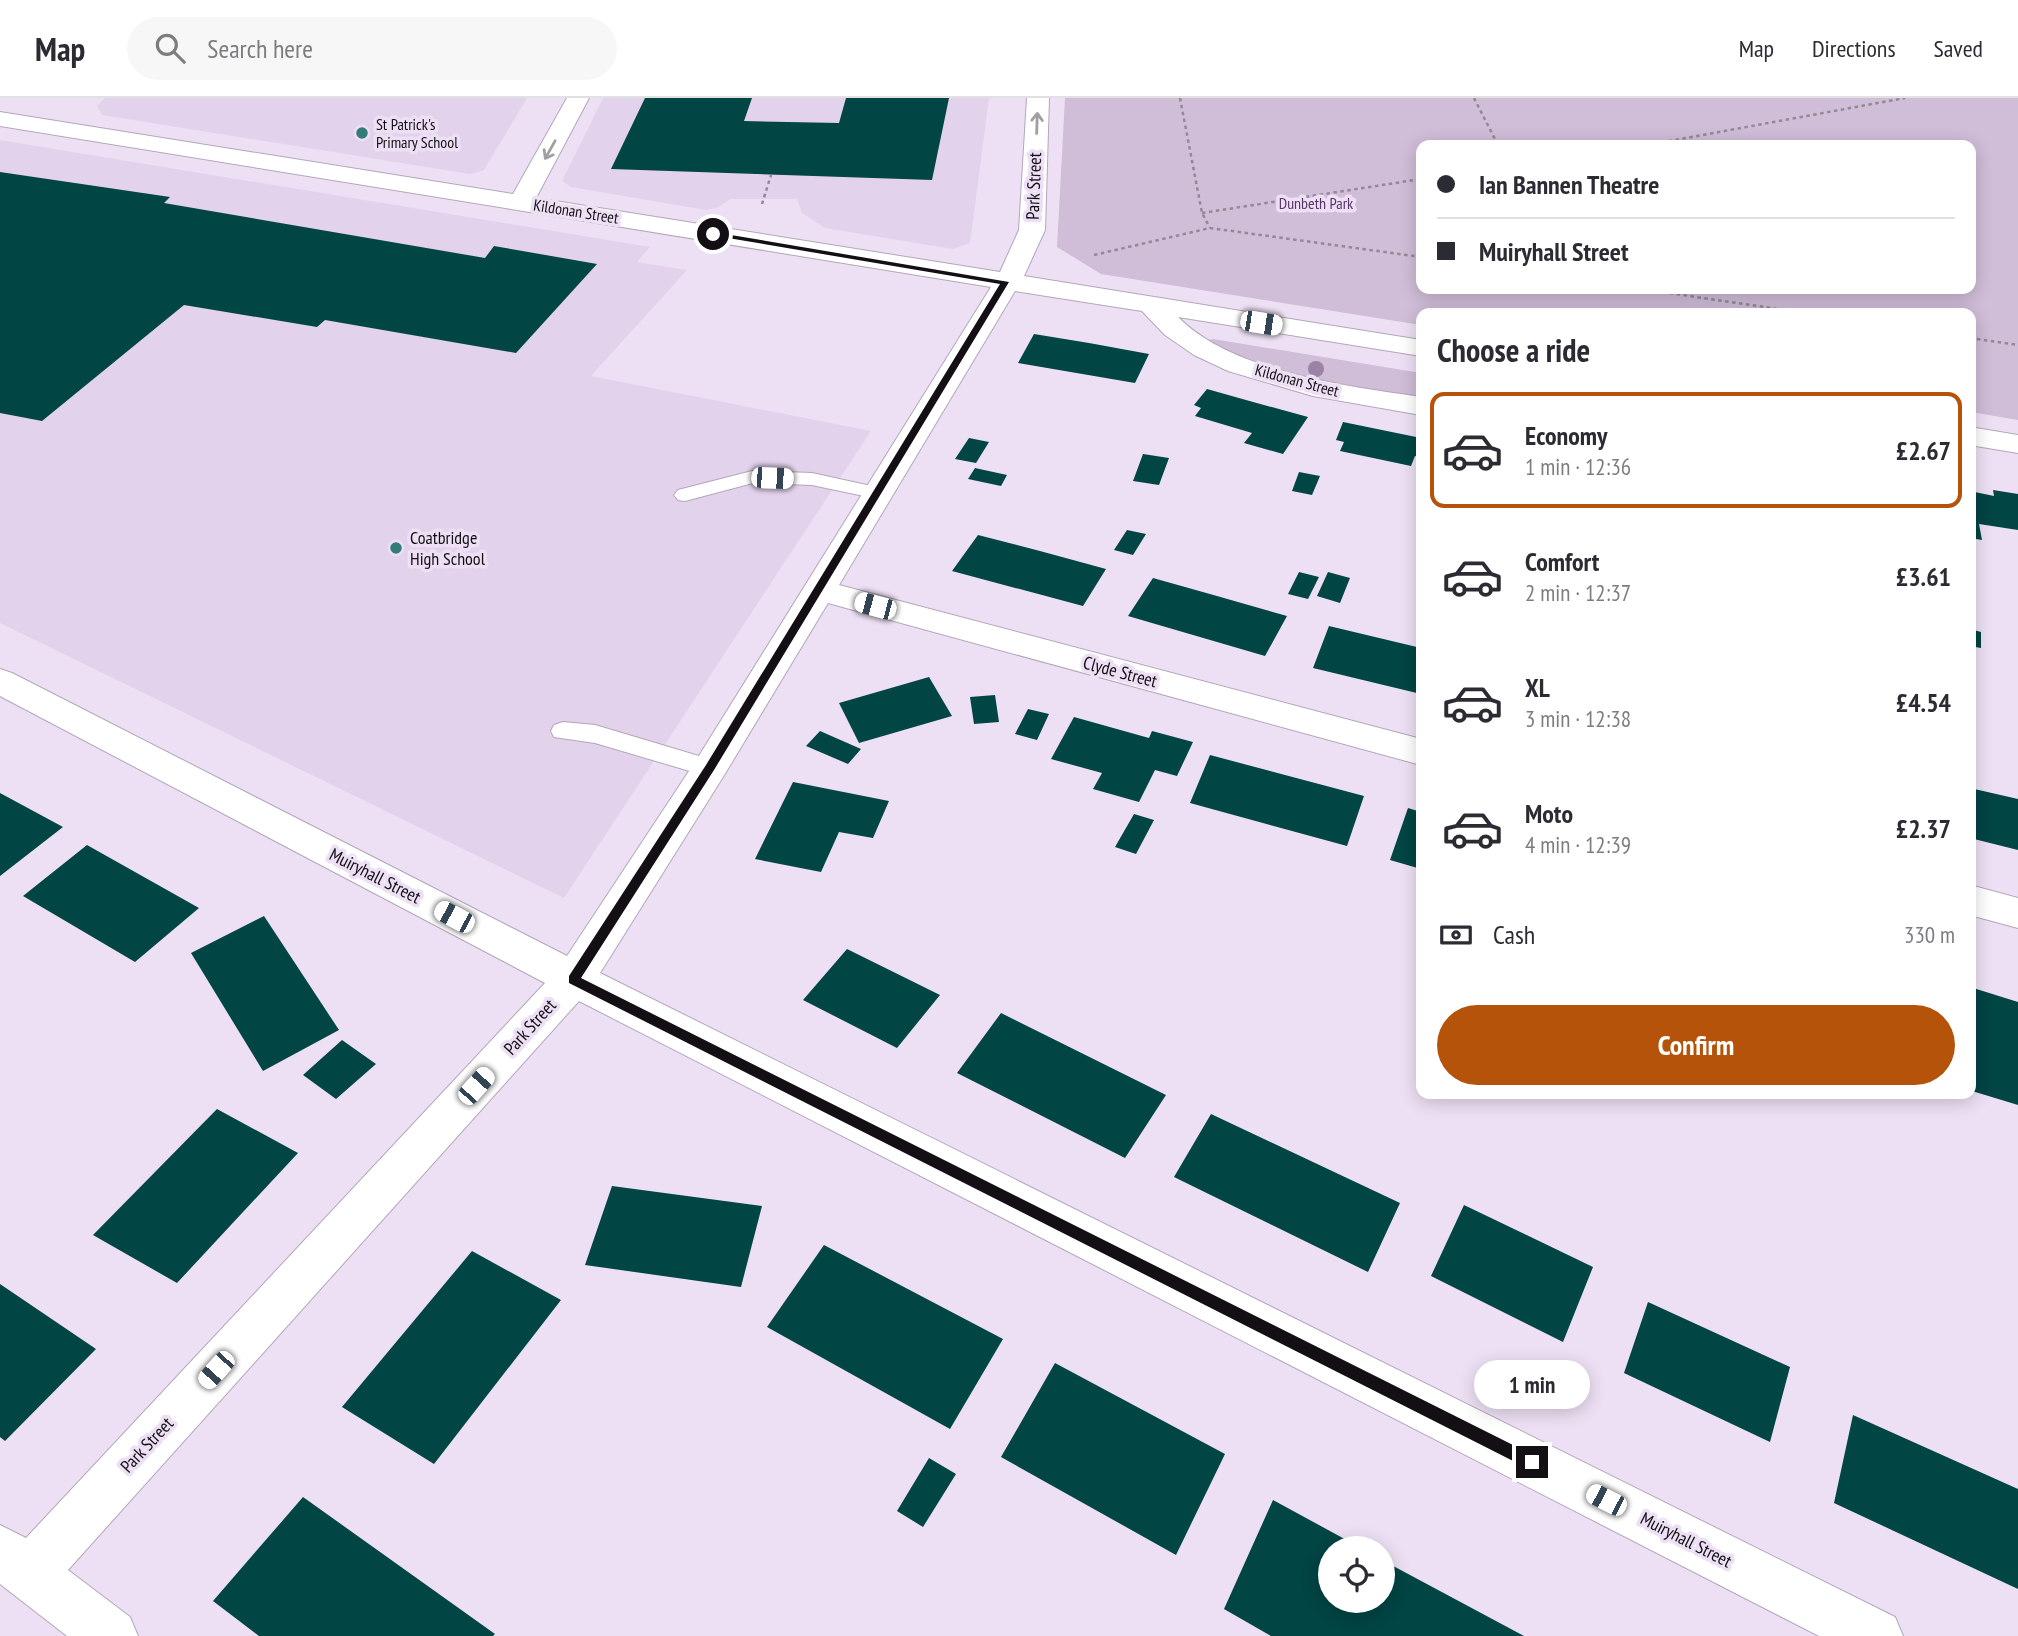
<!DOCTYPE html>
<meta charset="utf-8">
<style>
:root{--surface:#fff;--page:#f7f7f7;--text:#2b2b33;--muted:#7c7c81;--line:#e1e1e2;--accent:#b45309}
body{margin:0;font-family:"PT Sans Narrow",sans-serif;background:var(--page);color:var(--text);height:100vh;display:flex;flex-direction:column;font-size:26px;white-space:nowrap}
*{box-sizing:border-box;margin:0}
p{font-size:23px;color:var(--muted)}
.icon{flex:none;width:38px;height:38px;fill:none;stroke:currentColor;stroke-width:2;stroke-linecap:round;stroke-linejoin:round}
.map{position:relative;flex:1;overflow:hidden}
.panel{position:absolute;left:1416px;top:210px;width:560px;height:791px;display:flex;flex-direction:column;background:var(--surface);border-radius:14px;box-shadow:0 4px 18px #0003}
.panel>*{flex:none}
.guide{position:absolute;left:1416px;top:42px;width:560px;height:154px;border-radius:14px;box-shadow:0 4px 18px #0003;display:grid;align-content:center;height:154px;padding:0 21px;background:var(--surface)}
.tools{position:absolute;left:1318px;top:1438px;display:grid;gap:14px}
.tools a{display:grid;place-items:center;width:77px;height:77px;border-radius:50%;background:var(--surface);box-shadow:0 4px 18px #0003;font-size:35px}
.end{position:absolute;width:32px;height:32px;margin:-16px;border:9px solid #130f15;background:#fff;box-shadow:0 0 0 4px #fff}
.from{border-radius:50%}
.bubble{position:absolute;height:49px;border-radius:24px;background:var(--surface);box-shadow:0 4px 18px #0003;font-size:23px;font-weight:700;line-height:49px;text-align:center}
.car{position:absolute;width:21px;height:42px;margin:-21px -10px;border-radius:9px;box-shadow:0 0 5px 2px #0007;background:linear-gradient(#fff 24%,#345 0 40%,#fff 0 76%,#345 0 86%,#fff 0)}
.guide b{display:flex;align-items:center;gap:24px;height:66px;font-size:26px}
.guide b+b{border-top:2px solid var(--line)}
.guide i{width:18px;height:18px;background:var(--text)}
ul{padding:0;list-style:none}
li{display:flex;align-items:center;gap:21px;height:116px;margin:0 14px 10px;padding:0 7px;border:4px solid transparent;border-radius:14px}
li div{flex:1}
li b{display:block;font-size:26px}
li em{font-style:normal;font-weight:700}
li.active{border-color:var(--accent)}
li>.icon{width:63px;height:63px;stroke-width:1.5}
h2{padding:0 21px;font-size:32px;line-height:84px}
.pay{display:flex;align-items:center;gap:18px;height:77px;padding:0 21px;font-size:26px}
.pay p{margin-inline-start:auto}
.cta{display:flex;gap:14px;margin-top:auto;padding:14px 21px}
.cta a{flex:1;height:80px;border-radius:42px;background:var(--accent);color:#fff;font-size:28px;font-weight:700;line-height:80px;text-align:center}
header{display:flex;align-items:center;gap:42px;box-sizing:border-box;height:98px;padding:0 35px;background:var(--surface);border-bottom:2px solid var(--line)}
header strong{font-size:33px}
nav{display:flex;gap:38px;margin-inline-start:auto;font-size:24px}
.search{width:490px;height:63px;background:var(--page);display:flex;align-items:center;gap:18px;box-sizing:border-box;padding:0 24px;border-radius:38px;color:var(--muted);font-size:26px}
.map>svg:first-child{display:block}
.built{fill:#e3d2ec}
.green{fill:#d0bdd8;fill-rule:evenodd}
.building{fill:#014544}
.lines{fill:none;stroke-linecap:round;stroke-linejoin:round}
.lane-casing{stroke:#b3a7b9;stroke-width:2}
.street-casing{stroke:#b3a7b9;stroke-width:2}
.path{stroke:#928997;stroke-width:2.5;stroke-dasharray:3.5 3.5;stroke-linecap:butt}
.lane{fill:#fff;fill-rule:evenodd}
.street{fill:#fff;fill-rule:evenodd}
.tree{fill:#9b82a6}
.oneway{stroke:#a19fa1}
.route{fill:#130f15}
.poi-dot{fill:#337c7a;stroke:#ede0f4;stroke-width:2.5}
.labels{text-anchor:middle;stroke-width:7;stroke-linejoin:round;paint-order:stroke}
.far-poi-label{font-size:16px;fill:#130f15;stroke:#ede0f4;text-anchor:start}
.far-park-label{font-size:16px;fill:#583567;stroke:#ede0f4}
.far-street-label{font-size:16px;fill:#130f15;stroke:#ede0f4}
.street-label{font-size:18px;fill:#130f15;stroke:#ede0f4}
.poi-label{font-size:18px;fill:#130f15;stroke:#ede0f4;text-anchor:start}
</style>
<header>
<strong>Map</strong>
<div class="search"><svg class="icon" aria-label="search" viewBox="0 0 24 24"><circle cx="10" cy="10" r="6"/><path d="M15 15l6 6"/></svg>Search here</div>
<nav><a>Map</a><a>Directions</a><a>Saved</a></nav>
</header>
<div class="map">
<svg width="2018" height="1538" viewBox="0 0 2018 1538">
<rect width="100%" height="100%" fill="#ede0f4"/>
<path class="built" d="M 105,0 L 527,0 L 484,72 L 470,76 L 102,17 L 97,8 Z
M 603,0 L 989,0 L 970,145 L 953,151 L 825,130 L 802,115 L 797,101 L 731,101 L 717,110 L 706,112 L 571,89 L 562,83 Z
M 0,42 L 650,149 L 637,164 L 687,172 L 591,278 L 871,333 L 564,800 L 0,525 Z"/>
<path class="green" d="M 1065,0 L 2018,0 L 2018,322 L 1971,314 L 1970,215 L 1421,215 L 1421,227 L 1101,176 L 1057,149 ZM 1421,47 L 1970,47 L 1970,191 L 1421,191 Z
M 1213,241 L 1421,275 L 1421,301 L 1291,276 L 1209,246 L 1209,242 Z"/>
<path class="building" d="M 645,0 L 752,0 L 744,23 L 839,25 L 846,0 L 949,0 L 932,82 L 611,71 Z
M 0,74 L 170,99 L 164,105 L 485,160 L 494,148 L 597,166 L 516,255 L 325,222 L 317,229 L 184,207 L 42,323 L 0,315 Z
M 1034,236 L 1089,245 L 1149,256 L 1135,285 L 1018,265 Z
M 1207,291 L 1246,302 L 1308,319 L 1283,356 L 1244,345 L 1252,335 L 1195,318 L 1201,310 L 1194,307 Z
M 1343,324 L 1421,340 L 1421,359 L 1415,358 L 1411,368 L 1340,353 L 1344,344 L 1336,342 Z
M 969,340 L 989,344 L 976,365 L 955,361 Z
M 1143,356 L 1169,360 L 1159,387 L 1133,383 Z
M 975,370 L 1007,377 L 1001,388 L 968,381 Z
M 1299,374 L 1320,378 L 1312,397 L 1292,393 Z
M 1993,392 L 2018,396 L 2018,432 L 1979,426 L 1982,442 L 1970,440 L 1970,393 L 1994,398 Z
M 1127,432 L 1146,436 L 1133,457 L 1114,452 Z
M 978,437 L 1040,453 L 1106,471 L 1083,508 L 952,473 Z
M 1299,474 L 1319,479 L 1308,501 L 1288,496 Z
M 1328,474 L 1350,480 L 1340,505 L 1317,498 Z
M 1153,480 L 1217,498 L 1287,518 L 1265,558 L 1128,518 Z
M 1329,528 L 1421,550 L 1421,596 L 1313,570 Z
M 1970,531 L 1981,534 L 1981,550 L 1970,548 Z
M 929,579 L 952,618 L 859,645 L 839,605 Z
M 995,597 L 999,624 L 974,626 L 970,599 Z
M 1028,611 L 1049,616 L 1037,642 L 1015,636 Z
M 1074,619 L 1149,640 L 1152,633 L 1193,644 L 1177,678 L 1155,672 L 1139,704 L 1093,691 L 1102,675 L 1051,661 Z
M 820,633 L 861,651 L 848,666 L 806,648 Z
M 1210,657 L 1364,698 L 1347,748 L 1190,705 Z
M 793,684 L 889,703 L 873,740 L 839,734 L 821,774 L 755,761 Z
M 1970,690 L 2018,701 L 2018,752 L 1970,740 Z
M 0,695 L 63,729 L 0,778 Z
M 1408,710 L 1421,714 L 1421,771 L 1390,762 Z
M 1134,716 L 1154,722 L 1136,756 L 1115,749 Z
M 87,747 L 199,810 L 135,864 L 23,798 Z
M 264,818 L 339,932 L 263,973 L 191,855 Z
M 847,851 L 940,897 L 897,950 L 803,902 Z
M 1970,889 L 2018,904 L 2018,1007 L 1972,993 L 1973,946 L 1970,945 Z
M 1001,915 L 1166,997 L 1125,1060 L 957,975 Z
M 342,942 L 376,966 L 336,1001 L 303,977 Z
M 217,1011 L 298,1055 L 177,1185 L 93,1137 Z
M 1211,1016 L 1400,1105 L 1368,1174 L 1174,1079 Z
M 612,1088 L 762,1108 L 741,1189 L 585,1167 Z
M 1464,1107 L 1593,1169 L 1563,1244 L 1431,1178 Z
M 824,1147 L 1003,1241 L 950,1331 L 767,1229 Z
M 472,1153 L 561,1202 L 434,1366 L 342,1309 Z
M 0,1186 L 96,1251 L 5,1343 L 0,1339 Z
M 1648,1204 L 1790,1269 L 1770,1344 L 1624,1275 Z
M 1055,1265 L 1225,1356 L 1176,1457 L 1001,1359 Z
M 1853,1317 L 2018,1391 L 2018,1491 L 1834,1405 Z
M 929,1360 L 956,1376 L 923,1429 L 897,1413 Z
M 303,1399 L 495,1536 L 493,1538 L 259,1538 L 213,1503 Z
M 1273,1402 L 1363,1451 L 1330,1451 L 1330,1503 L 1382,1503 L 1382,1462 L 1524,1538 L 1271,1538 L 1224,1511 Z"/>
<g class="lines">
<g class="lane-casing">
<path id="lane" d="M 752,373 L 812,375 L 885,391 L 889,395 L 885,399 L 878,401 L 812,387 L 753,385 L 685,403 L 678,402 L 674,397 L 678,392 Z
M 563,624 L 595,627 L 719,664 L 722,670 L 719,676 L 710,679 L 595,645 L 554,639 L 551,633 L 554,627 Z"/>
</g>
<g class="street-casing">
<path id="street" d="M 567,0 L 589,0 L 536,100 L 1000,174 L 1019,132 L 1027,0 L 1049,0 L 1045,132 L 1024,178 L 1421,242 L 1421,258 L 1178,219 C 1232,274 1347,288 1421,299 L 1421,317 L 1313,298 L 1228,273 L 1194,257 L 1165,237 L 1142,213 L 1015,193 L 839,487 L 1421,641 L 1421,667 L 828,505 L 723,679 L 600,875 L 1895,1519 L 1903,1538 L 1819,1538 L 579,903 L 68,1472 L 130,1519 L 138,1538 L 67,1538 L 0,1486 L 0,1427 L 26,1440 L 545,885 L 0,598 L 0,571 L 12,575 L 567,858 L 697,661 L 991,189 L 0,28 L 0,14 L 513,96 Z
M 1970,329 L 2018,337 L 2018,355 L 1970,347 Z
M 1970,787 L 2018,800 L 2018,830 L 1970,817 Z"/>
</g>
<path class="path" d="M 1180,0 L 1202,115 L 1210,130
M 1474,0 L 1498,47
M 1648,47 L 1905,0
M 762,106 L 771,77
M 1202,115 L 1421,81
M 1094,157 L 1210,130 L 1421,159
M 1642,191 L 1805,215
M 1970,240 L 2018,247"/>
<use href="#lane" class="lane"/>
<use href="#street" class="street"/>
</g>
<circle class="tree" cx="1316" cy="271" r="8"/>
<defs><path id="oneway-shaft" d="M-6 0H5M1.5-3L5.5 0L1.5 3" fill="none" stroke-width="1.6" stroke-linecap="round" stroke-linejoin="round" transform="scale(1.75)"/></defs>
<g class="oneway">
<use href="#oneway-shaft" transform="translate(1037 25) rotate(-88)"/>
<use href="#oneway-shaft" transform="translate(550 52) rotate(119)"/>
</g>
<path class="route" d="M 713,134 L 1009,184 L 714,672 L 581,880 L 1537,1359 L 1539,1364 L 1537,1370 L 1532,1372 L 1527,1370 L 569,885 L 569,878 L 706,667 L 1000,186 L 710,137 Z"/>
<g class="poi-dot">
<circle cx="362" cy="35" r="7"/>
<circle cx="396" cy="450" r="7"/>
</g>
<g class="labels">
<g class="far-poi-label">
<text x="376" y="32">St Patrick's<tspan x="376" dy="18">Primary School</tspan></text>
</g>
<g class="far-park-label">
<text x="1316" y="111">Dunbeth Park</text>
</g>
<g class="far-street-label">
<text transform="translate(576 113) rotate(9)" y="6">Kildonan Street</text>
<text transform="translate(1297 282) rotate(15)" y="6">Kildonan Street</text>
</g>
<g class="street-label">
<text transform="translate(1034 88) rotate(-88)" y="6">Park Street</text>
<text transform="translate(1120 574) rotate(15)" y="6">Clyde Street</text>
<text transform="translate(375 778) rotate(27)" y="6">Muiryhall Street</text>
<text transform="translate(530 929) rotate(-48)" y="6">Park Street</text>
<text transform="translate(147 1347) rotate(-47)" y="6">Park Street</text>
<text transform="translate(1686 1442) rotate(27)" y="6">Muiryhall Street</text>
</g>
<g class="poi-label">
<text x="410" y="446">Coatbridge<tspan x="410" dy="21">High School</tspan></text>
</g>
</g>
</svg>
<div class="tools">
<a><svg class="icon" aria-label="locate" viewBox="0 0 24 24"><circle cx="12" cy="12" r="6"/><path d="M12 2v4M12 18v4M2 12h4M18 12h4"/></svg></a>
</div>
<i class="end from" style="left:713px;top:136px"></i>
<i class="end" style="left:1532px;top:1364px"></i>
<div class="bubble" style="left:1474px;top:1262px;width:116px">1 min</div>
<i class="car" style="left:1261px;top:225px;rotate:99deg"></i>
<i class="car" style="left:772px;top:380px;rotate:92deg"></i>
<i class="car" style="left:875px;top:508px;rotate:285deg"></i>
<i class="car" style="left:454px;top:819px;rotate:298deg"></i>
<i class="car" style="left:476px;top:988px;rotate:42deg"></i>
<i class="car" style="left:216px;top:1272px;rotate:222deg"></i>
<i class="car" style="left:1606px;top:1402px;rotate:297deg"></i>
<div class="guide">
<b><i class="from"></i>Ian Bannen Theatre</b>
<b><i></i>Muiryhall Street</b>
</div>
<section class="panel">
<h2>Choose a ride</h2>
<ul>
<li class="active"><svg class="icon" aria-label="car" viewBox="0 0 24 24"><path d="M5 17H2v-5l4-1 3-4h7l3 4 3 1v5h-3M9 17h6M6 11h13"/><circle cx="7" cy="17" r="2"/><circle cx="17" cy="17" r="2"/></svg><div><b>Economy</b><p>1 min · 12:36</p></div><em>£2.67</em></li>
<li><svg class="icon" aria-label="car" viewBox="0 0 24 24"><path d="M5 17H2v-5l4-1 3-4h7l3 4 3 1v5h-3M9 17h6M6 11h13"/><circle cx="7" cy="17" r="2"/><circle cx="17" cy="17" r="2"/></svg><div><b>Comfort</b><p>2 min · 12:37</p></div><em>£3.61</em></li>
<li><svg class="icon" aria-label="car" viewBox="0 0 24 24"><path d="M5 17H2v-5l4-1 3-4h7l3 4 3 1v5h-3M9 17h6M6 11h13"/><circle cx="7" cy="17" r="2"/><circle cx="17" cy="17" r="2"/></svg><div><b>XL</b><p>3 min · 12:38</p></div><em>£4.54</em></li>
<li><svg class="icon" aria-label="car" viewBox="0 0 24 24"><path d="M5 17H2v-5l4-1 3-4h7l3 4 3 1v5h-3M9 17h6M6 11h13"/><circle cx="7" cy="17" r="2"/><circle cx="17" cy="17" r="2"/></svg><div><b>Moto</b><p>4 min · 12:39</p></div><em>£2.37</em></li>
</ul>
<div class="pay"><svg class="icon" aria-label="cash" viewBox="0 0 24 24"><path d="M3 7h18v10H3z"/><circle cx="12" cy="12" r="2"/></svg>Cash<p>330 m</p></div>
<div class="cta"><a>Confirm</a></div>
</section>
</div>
